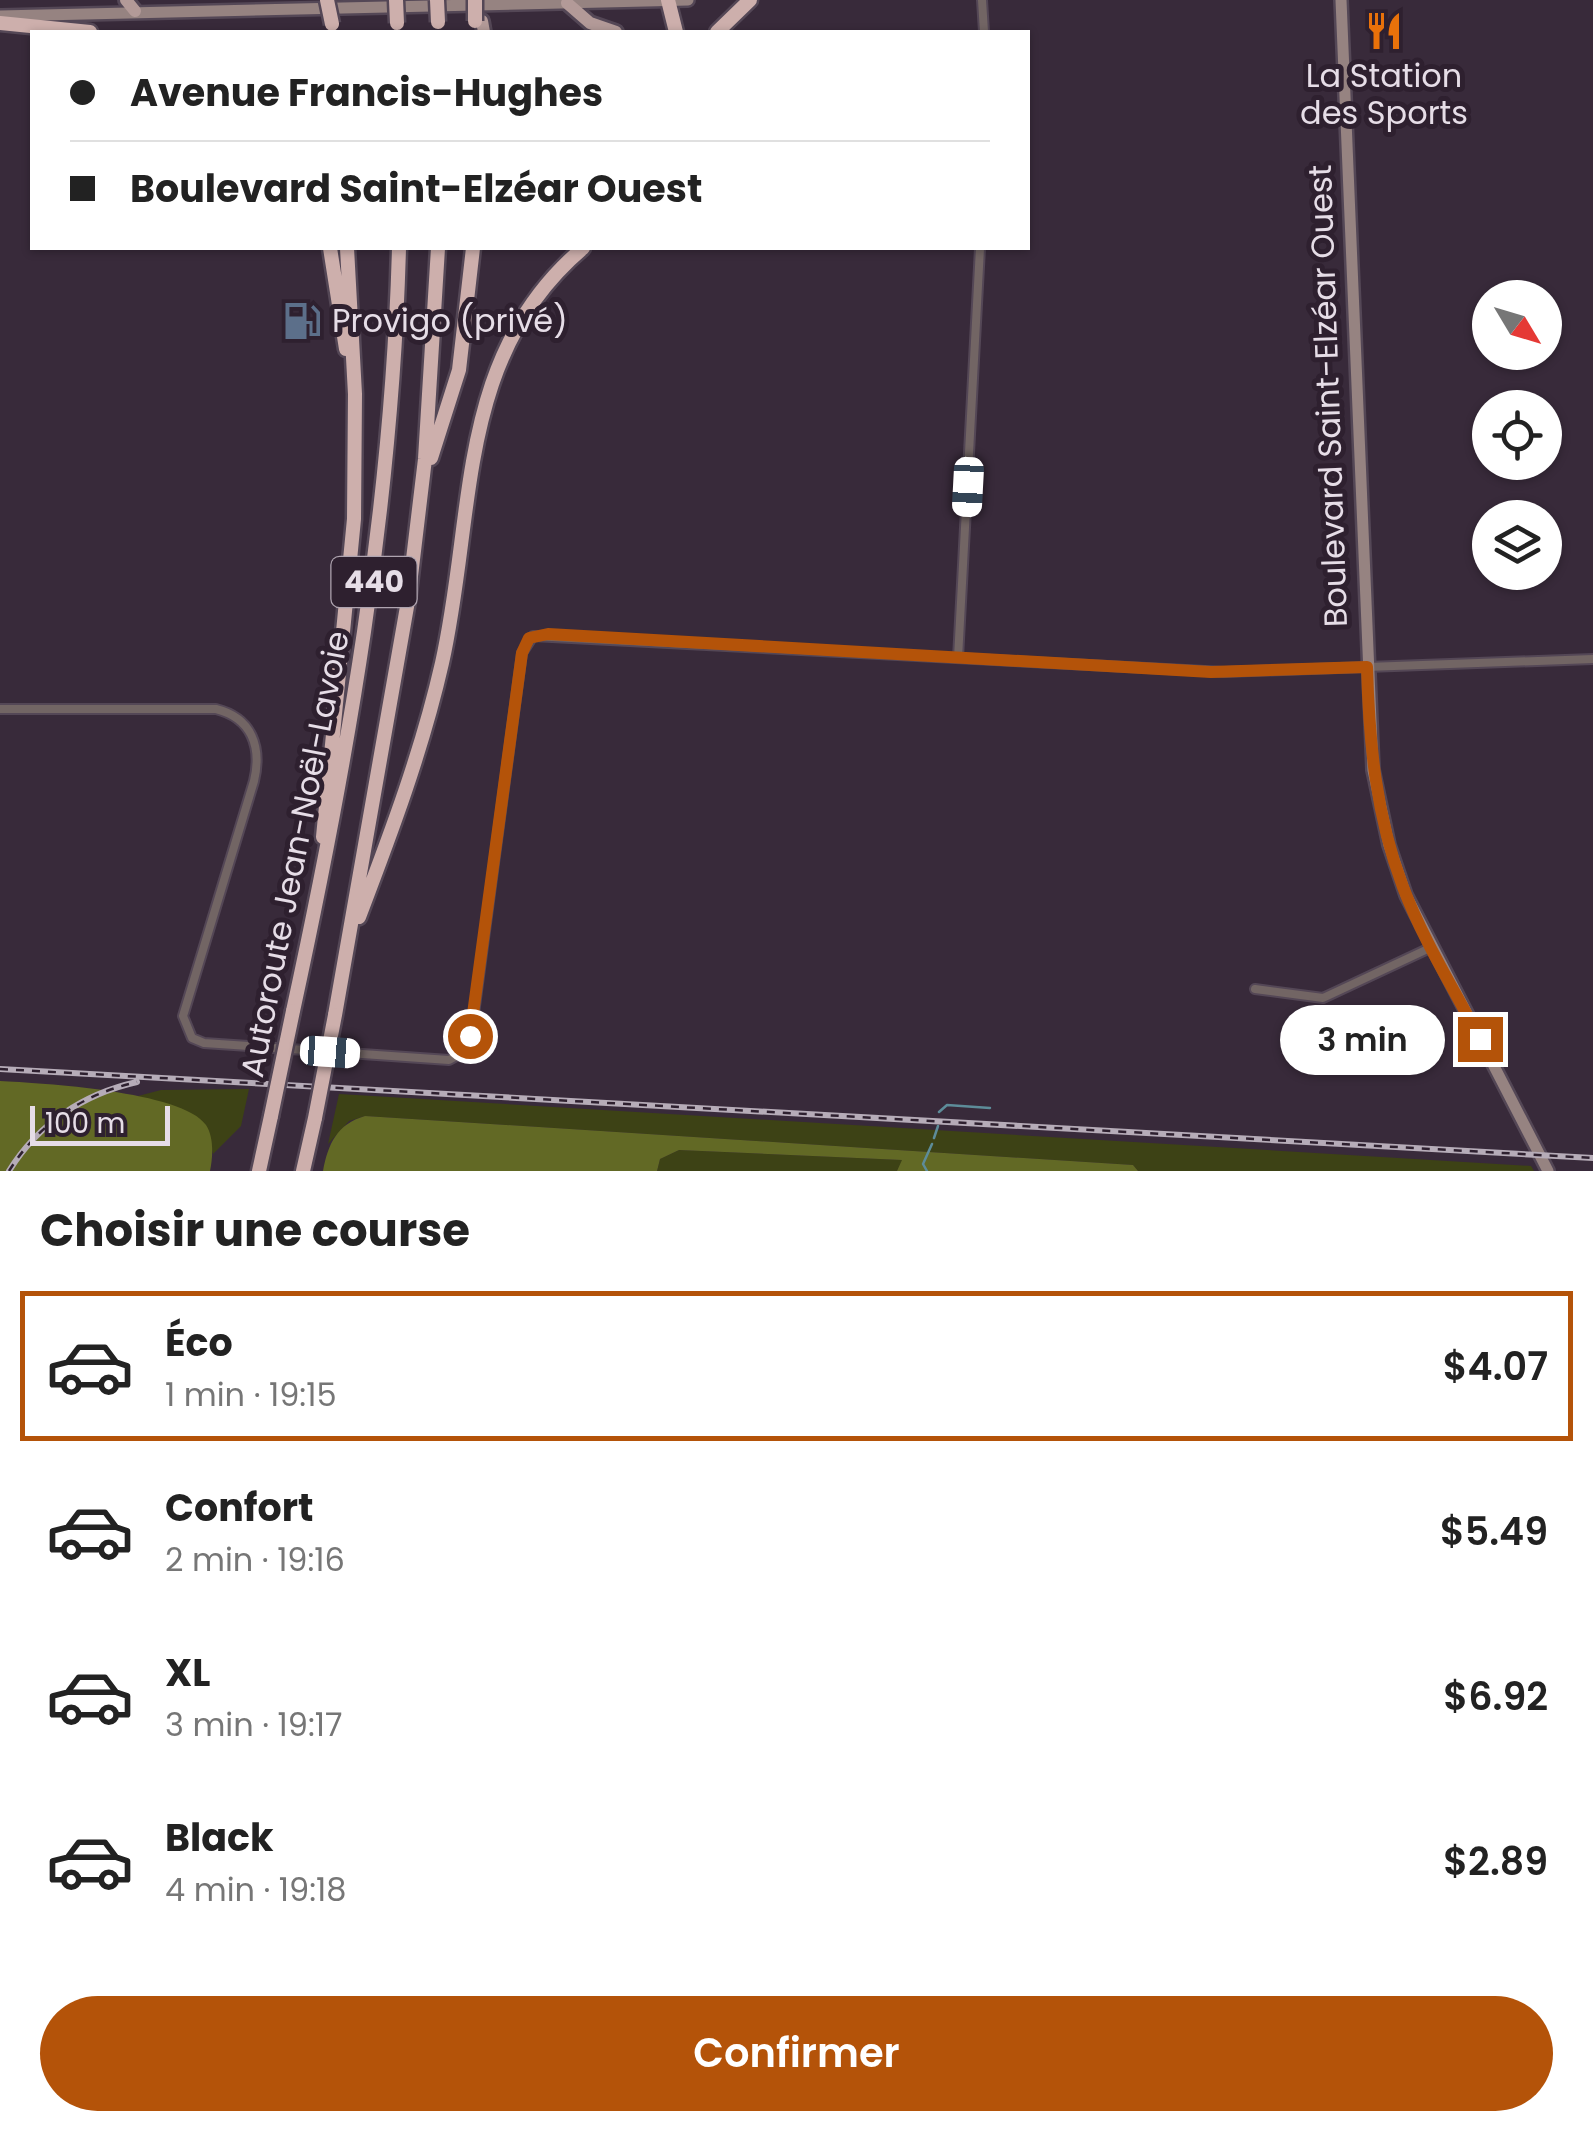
<!DOCTYPE html>
<html lang="fr">
<meta charset="utf-8">
<style>
:root{--surface:#fff;--page:#f6f6f6;--text:#222;--muted:#767676;--line:#e0e0e0;--accent:#b45309}
body{margin:0;font-family:Poppins,sans-serif;background:var(--page);color:var(--text);height:100vh;display:flex;flex-direction:column;font-size:38px;white-space:nowrap}
*{box-sizing:border-box;margin:0}
p{font-size:32px;color:var(--muted)}
.icon{flex:none;width:55px;height:55px;fill:none;stroke:currentColor;stroke-width:2;stroke-linecap:round;stroke-linejoin:round}
.map{position:relative;height:1171px;overflow:hidden}
.panel{display:flex;flex-direction:column;background:var(--surface);flex:1}
.panel>*{flex:none}
.top-card{position:absolute;left:30px;top:30px;width:1000px;height:220px;border-radius:0px;box-shadow:0 2px 8px #0004;display:grid;align-content:center;height:220px;padding:0 40px;background:var(--surface)}
.needle{width:65px;rotate:128deg}
.fabs{position:absolute;left:1472px;top:280px;display:grid;gap:20px}
.fabs a{display:grid;place-items:center;width:90px;height:90px;border-radius:50%;background:var(--surface);box-shadow:0 2px 8px #0004;font-size:50px}
.scale{position:absolute;left:30px;bottom:25px;width:140px;box-sizing:border-box;padding-left:10px;border:5px solid #e6dde7;border-top:0;font-size:28px;line-height:35px;white-space:nowrap;color:#e6dde7;-webkit-text-stroke:8px #2e202f;paint-order:stroke}
.end{position:absolute;width:45px;height:45px;margin:-22px;border:12px solid #b45309;background:#fff;box-shadow:0 0 0 5px #fff}
.from{border-radius:50%}
.bubble{position:absolute;height:70px;border-radius:35px;background:var(--surface);box-shadow:0 2px 8px #0004;font-size:32px;font-weight:600;line-height:70px;text-align:center}
.car{position:absolute;width:30px;height:60px;margin:-30px -15px;border-radius:12px;box-shadow:0 0 8px 2px #0007;background:linear-gradient(#fff 24%,#345 0 40%,#fff 0 76%,#345 0 86%,#fff 0)}
.top-card b{display:flex;align-items:center;gap:35px;height:95px;font-size:38px}
.top-card b+b{border-top:2px solid var(--line)}
.top-card i{width:25px;height:25px;background:var(--text)}
ul{padding:0;list-style:none}
li{display:flex;align-items:center;gap:30px;height:150px;margin:0 20px 15px;padding:0 20px;border:5px solid transparent;border-radius:0px}
li div{flex:1}
li b{display:block;font-size:38px}
li em{font-style:normal;font-weight:600}
li.current{border-color:var(--accent)}
li>.icon{width:90px;height:90px;stroke-width:1.5}
h2{padding:0 40px;font-size:45px;line-height:120px}
.cta{display:flex;gap:20px;margin-top:auto;padding:20px 40px}
.cta a{flex:1;height:115px;border-radius:60px;background:var(--accent);color:#fff;font-size:40px;font-weight:600;line-height:115px;text-align:center}
.map>svg:first-child{display:block}
.green{fill:#3d4215}
.forest{fill:#626925}
.lines{fill:none;stroke-linecap:round;stroke-linejoin:round}
.stream{stroke:#5d8c99;stroke-width:2.5}
.street-casing{stroke:#544756;stroke-width:12}
.secondary-casing{stroke:#544756;stroke-width:16}
.primary-casing{stroke:#544756;stroke-width:18}
.highway-casing{stroke:#544756;stroke-width:19}
.street{stroke:#726564;stroke-width:8}
.secondary{stroke:#968381;stroke-width:11}
.primary{stroke:#b39a98;stroke-width:12}
.highway{stroke:#cdafac;stroke-width:14}
.rail-casing{stroke:#b6acb8;stroke-width:6}
.rail{stroke:#2e202f;stroke-width:2.5;stroke-dasharray:8;stroke-linecap:butt}
.highway-bridge-casing{stroke:#544756;stroke-width:19;stroke-linecap:butt}
.highway-bridge{stroke:#cdafac;stroke-width:14}
.route{stroke:#b45309;stroke-width:12}
.labels{text-anchor:middle;stroke-width:10;stroke-linejoin:round;paint-order:stroke}
.shield{fill:#2e202f;stroke:#afa4b0;stroke-width:2.5}
.shield-label{font-size:30px;font-weight:bold;fill:#e6dde7}
.poi-label{font-size:32px;fill:#e6dde7;stroke:#2e202f}
.street-label{font-size:32px;fill:#e6dde7;stroke:#2e202f}
</style>
<div class="map">
<svg width="1593" height="1171" viewBox="0 0 1593 1171">
<rect width="100%" height="100%" fill="#382a3a"/>
<path class="green" d="M 249,1089 L 241,1126 L 213,1154 L 206,1126 L 138,1096 L 161,1090 Z
M 339,1094 L 1531,1166 L 1534,1171 L 1138,1171 L 1133,1165 L 365,1116 L 349,1121 L 328,1144 Z
M 679,1150 L 903,1160 L 897,1171 L 657,1171 L 660,1159 Z"/>
<path class="forest" d="M 0,1081 C 40,1083 183,1091 206,1125 C 214,1137 213,1157 210,1171 L 0,1171 Z
M 365,1116 L 1133,1165 L 1138,1171 L 897,1171 L 902,1160 L 679,1150 L 660,1159 L 657,1171 L 323,1171 C 328,1144 337,1124 365,1116 Z"/>
<g class="lines">
<path class="stream" d="M 939,1112 L 947,1105 L 990,1108
M 934,1138 L 938,1126
M 927,1171 L 923,1164 L 932,1144"/>
<g class="street-casing">
<path id="street" d="M 982,0 L 984,32
M 958,658 L 980,248
M 0,709 L 216,709 C 252,718 262,747 254,781 L 183,1016 L 192,1038 L 204,1043 L 449,1060 L 464,1052 L 471,1036 L 522,653 L 533,636 L 1224,672 L 1593,659
M 1255,989 L 1323,998 L 1432,947"/>
</g>
<g class="secondary-casing">
<path id="secondary" d="M 1341,0 L 1373,770 L 1389,845 L 1406,895 L 1548,1171
M 0,16 L 688,0"/>
</g>
<g class="primary-casing">
<path id="primary" d="M 126,0 L 135,11
M 567,3 L 590,23 L 616,32
M 482,21 L 484,32"/>
</g>
<g class="highway-casing">
<path id="highway" d="M 668,0 L 676,32
M 0,23 L 90,32
M 717,32 L 750,0
M 330,248 L 346,349
M 431,458 L 459,370 L 473,248
M 323,837 L 354,519 L 355,394 L 347,248
M 359,917 C 391,833 422,751 442,663 C 476,512 455,356 583,248
M 293,1011 C 348,758 392,507 399,248
M 335,1015 L 408,601 L 425,459 L 438,248
M 259,1171 L 271,1116
M 303,1171 L 315,1118"/>
</g>
<use href="#street" class="street"/>
<use href="#secondary" class="secondary"/>
<use href="#primary" class="primary"/>
<use href="#highway" class="highway"/>
<g class="rail-casing">
<path id="rail" d="M 0,1069 L 1593,1158
M 9,1171 C 38,1124 83,1094 137,1082"/>
</g>
<use href="#rail" class="rail"/>
<g class="highway-bridge-casing">
<path id="highway-bridge" d="M 327,0 L 332,24
M 396,0 L 397,23
M 437,0 L 438,22
M 475,0 L 475,21
M 271,1116 L 293,1011
M 315,1118 L 335,1015"/>
</g>
<use href="#highway-bridge" class="highway-bridge"/>
</g>
<g class="lines">
<path class="route" d="M 470,1036 L 522,653 L 529,638 L 548,634 L 1211,672 L 1367,667 C 1369,742 1376,816 1403,887 C 1423,940 1454,989 1480,1039"/>
</g>
<defs>
<g id="restaurant-bare" transform="scale(3)"><path d="M-5-6h1v4h1v-4h1v4h1v-4h1v5L-1.5 .5V6h-2V.5L-5-1ZM5-6V6H3V1.5H1.5Q1.5-4 5-6Z" fill="#e8710a" stroke="#2e202f" stroke-width="2.5" paint-order="stroke"/></g>
<g id="fuel-bare" transform="scale(3)"><path d="M-5.5-6h7V0h2V4h1.3V-2.5L3-4.5l.8-.8L6-3V5H2.5V1h-1V6h-7ZM-4.2-4.7v3.2H.2V-4.7Z" fill="#5c6f8a" stroke="#2e202f" stroke-width="2.5" paint-order="stroke"/></g>
</defs>
<g fill-rule="evenodd">
<use href="#restaurant-bare" x="1384" y="31"/>
<use href="#fuel-bare" x="302" y="321"/>
</g>
<g class="labels">
<rect class="shield" x="331.5" y="557" width="85" height="50" rx="8"/>
<g class="shield-label">
<text x="374" y="592">440</text>
</g>
<g class="poi-label">
<text x="1384" y="87">La Station<tspan x="1384" dy="37">des Sports</tspan></text>
<text x="332" y="332" text-anchor="start">Provigo (privé)</text>
</g>
<g class="street-label">
<text transform="translate(1328 396) rotate(-92)" y="11">Boulevard Saint-Elzéar Ouest</text>
<text transform="translate(295 854) rotate(-79)" y="11">Autoroute Jean-Noël-Lavoie</text>
</g>
</g>
</svg>
<div class="fabs">
<a><svg class="needle" viewBox="-14 -14 28 28"><path d="M0-13l5 13h-10z" fill="#e53935"/><path d="M0 13l5-13h-10z" fill="#767676"/></svg></a>
<a><svg class="icon" aria-label="locate" viewBox="0 0 24 24"><circle cx="12" cy="12" r="6"/><path d="M12 2v4M12 18v4M2 12h4M18 12h4"/></svg></a>
<a><svg class="icon" aria-label="layers" viewBox="0 0 24 24"><path d="M12 4l9 5-9 5-9-5zM3 14l9 5 9-5"/></svg></a>
</div>
<div class="scale">100 m</div>
<i class="end from" style="left:470px;top:1036px"></i>
<i class="end" style="left:1480px;top:1039px"></i>
<div class="bubble" style="left:1280px;top:1005px;width:165px">3 min</div>
<i class="car" style="left:968px;top:487px;rotate:183deg"></i>
<i class="car" style="left:330px;top:1052px;rotate:94deg"></i>
<div class="top-card">
<b><i class="from"></i>Avenue Francis-Hughes</b>
<b><i></i>Boulevard Saint-Elzéar Ouest</b>
</div>
</div>
<section class="panel">
<h2>Choisir une course</h2>
<ul>
<li class="current"><svg class="icon" aria-label="car" viewBox="0 0 24 24"><path d="M5 17H2v-5l4-1 3-4h7l3 4 3 1v5h-3M9 17h6M6 11h13"/><circle cx="7" cy="17" r="2"/><circle cx="17" cy="17" r="2"/></svg><div><b>Éco</b><p>1 min · 19:15</p></div><em>$4.07</em></li>
<li><svg class="icon" aria-label="car" viewBox="0 0 24 24"><path d="M5 17H2v-5l4-1 3-4h7l3 4 3 1v5h-3M9 17h6M6 11h13"/><circle cx="7" cy="17" r="2"/><circle cx="17" cy="17" r="2"/></svg><div><b>Confort</b><p>2 min · 19:16</p></div><em>$5.49</em></li>
<li><svg class="icon" aria-label="car" viewBox="0 0 24 24"><path d="M5 17H2v-5l4-1 3-4h7l3 4 3 1v5h-3M9 17h6M6 11h13"/><circle cx="7" cy="17" r="2"/><circle cx="17" cy="17" r="2"/></svg><div><b>XL</b><p>3 min · 19:17</p></div><em>$6.92</em></li>
<li><svg class="icon" aria-label="car" viewBox="0 0 24 24"><path d="M5 17H2v-5l4-1 3-4h7l3 4 3 1v5h-3M9 17h6M6 11h13"/><circle cx="7" cy="17" r="2"/><circle cx="17" cy="17" r="2"/></svg><div><b>Black</b><p>4 min · 19:18</p></div><em>$2.89</em></li>
</ul>
<div class="cta"><a>Confirmer</a></div>
</section>
